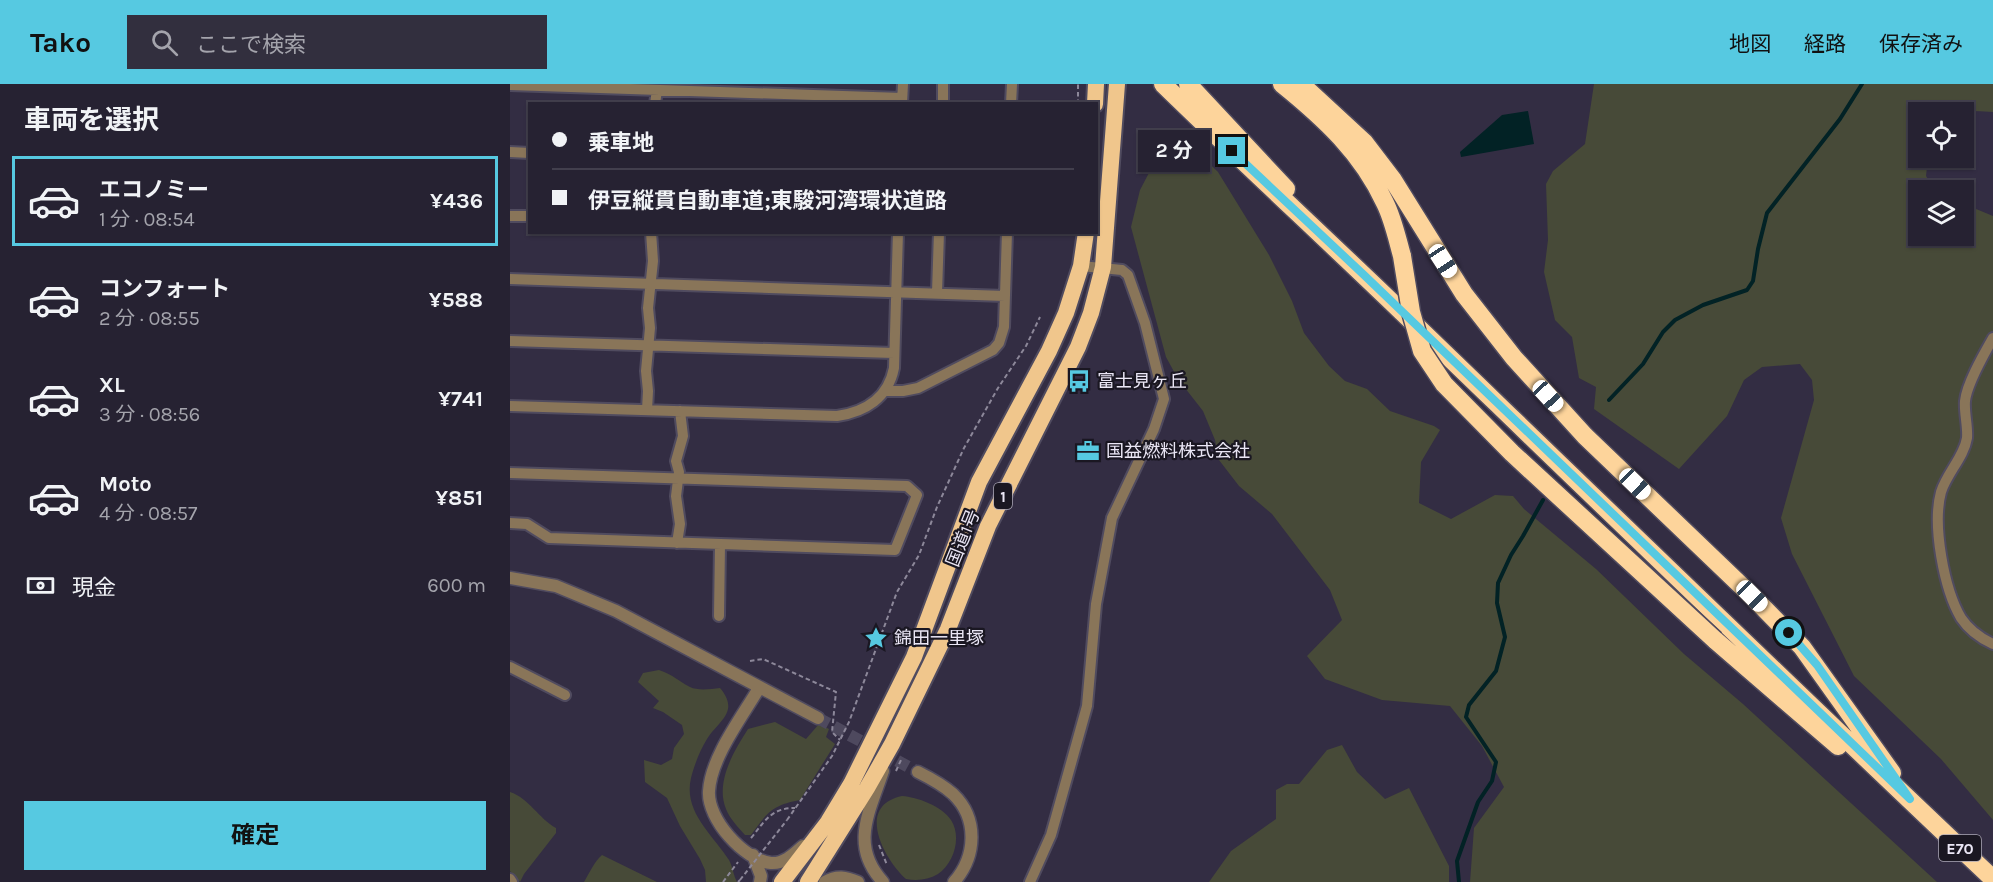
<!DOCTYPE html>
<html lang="ja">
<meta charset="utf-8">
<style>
:root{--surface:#262232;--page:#322f3e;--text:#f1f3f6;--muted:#a4a4ac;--line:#423f4d;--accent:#56c9e1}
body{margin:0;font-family:Karla,"Noto Sans JP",sans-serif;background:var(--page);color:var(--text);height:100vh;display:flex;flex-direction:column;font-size:22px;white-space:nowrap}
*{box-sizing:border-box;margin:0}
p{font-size:20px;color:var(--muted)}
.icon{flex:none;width:33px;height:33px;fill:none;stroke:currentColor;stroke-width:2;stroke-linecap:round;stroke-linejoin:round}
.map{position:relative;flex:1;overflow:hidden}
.drawer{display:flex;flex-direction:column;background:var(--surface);width:510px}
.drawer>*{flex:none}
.hud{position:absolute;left:18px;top:18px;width:570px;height:132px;border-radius:0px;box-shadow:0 2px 4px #0004,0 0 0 2px var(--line);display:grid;align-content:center;height:132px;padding:0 24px;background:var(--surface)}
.controls{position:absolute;left:1398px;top:18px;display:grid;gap:12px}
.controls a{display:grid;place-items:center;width:66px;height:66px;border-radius:0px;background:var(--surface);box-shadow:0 2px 4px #0004,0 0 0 2px var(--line);font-size:30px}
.end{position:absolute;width:27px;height:27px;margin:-14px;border:8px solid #56c9e1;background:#111;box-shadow:0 0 0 3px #111}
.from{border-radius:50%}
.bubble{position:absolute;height:42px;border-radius:0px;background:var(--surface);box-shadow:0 2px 4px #0004,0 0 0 2px var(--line);font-size:20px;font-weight:700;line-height:42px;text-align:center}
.car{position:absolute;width:18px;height:36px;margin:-18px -9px;border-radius:8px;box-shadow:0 0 4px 2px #0007;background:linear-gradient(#fff 24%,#345 0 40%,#fff 0 76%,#345 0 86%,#fff 0)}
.hud b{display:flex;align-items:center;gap:21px;height:57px;font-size:22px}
.hud b+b{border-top:2px solid var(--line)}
.hud i{width:15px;height:15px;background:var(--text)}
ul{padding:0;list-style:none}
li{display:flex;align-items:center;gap:18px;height:90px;margin:0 12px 9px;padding:0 12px;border:3px solid transparent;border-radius:0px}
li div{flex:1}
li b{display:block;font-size:22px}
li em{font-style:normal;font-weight:700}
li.selected{border-color:var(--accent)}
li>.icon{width:54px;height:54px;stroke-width:1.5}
h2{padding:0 24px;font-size:27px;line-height:72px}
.pay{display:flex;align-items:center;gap:15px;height:66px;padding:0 24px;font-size:22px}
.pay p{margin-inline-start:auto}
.action{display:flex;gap:12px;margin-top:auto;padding:12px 24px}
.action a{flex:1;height:69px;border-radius:0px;background:var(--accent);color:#111;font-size:24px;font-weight:700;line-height:69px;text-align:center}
header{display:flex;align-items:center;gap:36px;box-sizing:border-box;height:84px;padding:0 30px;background:var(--accent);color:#111}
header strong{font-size:28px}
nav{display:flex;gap:33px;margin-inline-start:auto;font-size:21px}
.search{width:420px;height:54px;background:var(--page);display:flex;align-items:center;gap:15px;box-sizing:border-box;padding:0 21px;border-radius:0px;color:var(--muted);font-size:22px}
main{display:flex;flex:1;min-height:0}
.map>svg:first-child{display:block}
.green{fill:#474a38}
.water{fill:#022225}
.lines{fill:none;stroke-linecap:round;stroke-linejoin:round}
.stream{stroke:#022225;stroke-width:4}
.tertiary-tunnel{stroke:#4e495e;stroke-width:12;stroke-dasharray:12 6;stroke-linecap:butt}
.minor-casing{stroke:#504b5f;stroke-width:14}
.tertiary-casing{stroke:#504b5f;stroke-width:15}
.trunk-casing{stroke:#504b5f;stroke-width:20}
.motorway-casing{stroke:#504b5f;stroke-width:21}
.path{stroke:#8d889a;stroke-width:2;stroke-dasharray:4.5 3;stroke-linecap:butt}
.minor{stroke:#897559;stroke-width:10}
.tertiary{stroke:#897559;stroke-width:12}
.trunk{stroke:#f0c68c;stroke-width:16}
.motorway{stroke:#fdd49b;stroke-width:18}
.motorway-bridge-casing{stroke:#504b5f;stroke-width:21;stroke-linecap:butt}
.path-bridge{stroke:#8d889a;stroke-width:2;stroke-dasharray:4.5 3;stroke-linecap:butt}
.motorway-bridge{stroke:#fdd49b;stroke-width:18}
.route{stroke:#56c9e1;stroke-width:8}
.labels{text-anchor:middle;stroke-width:4.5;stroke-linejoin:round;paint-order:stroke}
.shield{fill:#1a1722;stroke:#aca8b6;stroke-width:1.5}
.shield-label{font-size:16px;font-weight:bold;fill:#eae6f5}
.poi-label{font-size:18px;fill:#eae6f5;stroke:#1a1722;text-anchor:start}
.street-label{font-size:18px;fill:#eae6f5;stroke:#1a1722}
</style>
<header>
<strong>Tako</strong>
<div class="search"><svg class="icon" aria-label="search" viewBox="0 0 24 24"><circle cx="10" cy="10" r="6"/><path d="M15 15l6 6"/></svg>ここで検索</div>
<nav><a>地図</a><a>経路</a><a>保存済み</a></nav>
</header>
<main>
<section class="drawer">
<h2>車両を選択</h2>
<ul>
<li class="selected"><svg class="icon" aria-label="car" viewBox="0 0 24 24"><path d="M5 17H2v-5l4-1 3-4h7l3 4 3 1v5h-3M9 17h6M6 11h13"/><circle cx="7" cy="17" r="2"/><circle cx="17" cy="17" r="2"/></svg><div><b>エコノミー</b><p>1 分 · 08:54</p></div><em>¥436</em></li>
<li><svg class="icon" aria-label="car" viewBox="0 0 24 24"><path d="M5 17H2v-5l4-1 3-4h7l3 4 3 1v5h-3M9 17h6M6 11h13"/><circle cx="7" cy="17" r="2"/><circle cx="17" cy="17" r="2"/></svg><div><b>コンフォート</b><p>2 分 · 08:55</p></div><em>¥588</em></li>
<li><svg class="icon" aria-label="car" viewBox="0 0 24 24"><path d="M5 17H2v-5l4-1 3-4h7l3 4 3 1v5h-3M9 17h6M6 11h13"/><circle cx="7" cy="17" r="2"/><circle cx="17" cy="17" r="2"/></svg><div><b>XL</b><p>3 分 · 08:56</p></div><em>¥741</em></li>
<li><svg class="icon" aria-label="car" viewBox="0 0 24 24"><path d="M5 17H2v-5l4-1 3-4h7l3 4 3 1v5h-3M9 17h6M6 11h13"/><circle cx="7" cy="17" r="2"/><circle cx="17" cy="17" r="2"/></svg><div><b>Moto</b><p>4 分 · 08:57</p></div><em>¥851</em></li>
</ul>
<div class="pay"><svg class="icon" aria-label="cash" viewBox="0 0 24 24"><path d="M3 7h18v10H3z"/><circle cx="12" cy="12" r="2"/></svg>現金<p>600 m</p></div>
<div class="action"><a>確定</a></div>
</section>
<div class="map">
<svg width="1483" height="798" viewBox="0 0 1483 798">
<rect width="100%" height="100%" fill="#332d43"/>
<path class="green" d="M 1084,0 L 1483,0 L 1483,28 C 1458,26 1434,28 1408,28 L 1408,74 L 1418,74 L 1416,92 L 1425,106 L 1408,106 L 1408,152 L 1454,152 L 1454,120 L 1483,132 L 1483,736 L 1431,675 L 1344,592 L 1282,470 L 1271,434 L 1304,316 L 1302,296 L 1290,280 L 1252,283 L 1234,296 L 1217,332 L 1169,385 L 1084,325 L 1086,303 L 1069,294 L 1062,253 L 1045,236 L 1034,188 L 1038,156 L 1036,100 L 1043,87 L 1075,60 Z
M 664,55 L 675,56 L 708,88 L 759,171 L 782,217 L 794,249 L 819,282 L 835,297 L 857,305 L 880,327 L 924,342 L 930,346 L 911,378 L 909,419 L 941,435 L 985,411 L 1003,412 L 1014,425 L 1086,485 L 1174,570 L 1233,620 L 1427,798 L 960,798 L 964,744 L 994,703 L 972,662 L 940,622 L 872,616 L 815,595 L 797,572 L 832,536 L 820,506 L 762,430 L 729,402 L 709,376 L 705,356 L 693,327 L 668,295 L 656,273 L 621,143 L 630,106 L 652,64 Z
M 149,586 C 164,591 168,597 180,603 C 188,607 201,605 210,604 C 230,628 209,636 197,655 C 190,666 184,682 181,694 C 173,728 203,751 219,776 C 223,783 223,791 227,798 L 196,798 L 195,786 L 190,775 L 170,742 L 157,714 L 135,698 L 134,676 L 151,681 L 162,675 L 164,664 L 174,650 L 172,641 L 153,628 L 143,624 L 149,617 L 128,598 L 133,589 Z
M 265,638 L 296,655 L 309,640 L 319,645 L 316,653 L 325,660 L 290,716 C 262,721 257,729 241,751 L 235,751 C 228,743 220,735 216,725 C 205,698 224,667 238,645 Z
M 832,661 L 847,688 L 875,715 L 899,704 L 939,782 L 939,798 L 699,798 L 721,767 L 766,735 L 766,706 L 777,700 L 789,700 L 817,666 Z
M 0,708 C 19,714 29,735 46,744 L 46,749 L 14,790 L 10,798 L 0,787 Z
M 392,712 C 407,713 432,722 441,736 C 452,753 444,779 428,790 C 418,796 407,797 396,795 C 374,775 345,722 392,712 Z
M 92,771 L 147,798 L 74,798 C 80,788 84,778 92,771 Z"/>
<path class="water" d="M 1018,27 L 1024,60 L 951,73 L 950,68 L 992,31 Z"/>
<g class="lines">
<path class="stream" d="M 1099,316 L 1133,280 L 1153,248 L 1165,236 L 1193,221 L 1237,206 L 1243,197 L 1248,165 L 1257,129 L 1330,35 L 1352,0
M 949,798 L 947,777 L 968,718 L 982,697 L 986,678 L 956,633 L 959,621 L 986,587 L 995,553 L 987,519 L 988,499 L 1001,471 L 1013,452 L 1033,416"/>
<path class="tertiary-tunnel" d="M 308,634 L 408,688"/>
<g class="minor-casing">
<path id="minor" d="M 0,1 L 392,14
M 392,19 L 393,0
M 145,20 L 147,6
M 433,20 L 433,0
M 501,20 L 502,0
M 0,68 L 20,69
M 0,132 L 20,132
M 0,195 L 495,212
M 427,209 L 429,148
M 1483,254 C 1474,270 1457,299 1455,317 C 1454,329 1458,342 1457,354 C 1454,373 1437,389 1431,408 C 1422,441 1434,505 1451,534 C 1459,546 1470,554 1483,560
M 0,257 L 384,269
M 375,307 L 393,307 L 408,304 L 483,266 L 489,259 L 494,243 L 497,148
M 0,322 L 327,332 C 355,328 378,314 384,284 L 388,148
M 137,326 L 138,307 L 136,287 L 140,244 L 138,224 L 143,177 L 141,148
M 0,389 L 397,402 L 407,411 L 385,466 L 39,454 L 17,440 L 0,439
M 167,459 L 170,440 L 166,412 L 169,388 L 166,377 L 173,352 L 170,327
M 209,532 L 210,460
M 0,583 L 55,611
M 0,795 L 2,798
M 520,798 L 541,751 L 577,622 L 586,520 L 602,434 L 644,345 L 654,315 L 635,239 L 618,191 L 612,186 L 571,182"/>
</g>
<g class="tertiary-casing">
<path id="tertiary" d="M 0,494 L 46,502 L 106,527 L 308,634
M 249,604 C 232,633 201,673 199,707 C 197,735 234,776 261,779 C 274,780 284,770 293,762
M 408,688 C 420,694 433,701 443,710 C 469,735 466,773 444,798
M 243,771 L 251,792 L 250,798
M 315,798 C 327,791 336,793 348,798
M 373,798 C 339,761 360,727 373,687"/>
</g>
<g class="trunk-casing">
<path id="trunk" d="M 585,20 L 586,0
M 272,798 L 318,738 L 341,700 L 404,573 L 469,398 L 539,267 L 556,229 L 571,182 L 576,148
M 298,798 L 357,704 L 382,660 L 438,545 L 478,442 L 568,263 L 581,229 L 593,183 L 607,0"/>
</g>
<g class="motorway-casing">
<path id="motorway" d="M 653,0 C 732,77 812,151 891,227 C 1088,417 1284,607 1483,795
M 678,0 L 776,105
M 772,0 C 814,34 852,69 875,119 C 883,135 887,154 892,172
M 791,0 L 854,58 L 883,96 L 954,210 L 1004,274 L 1075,352 L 1242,512 L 1292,563 L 1382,689
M 1205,556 L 1328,662"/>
</g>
<path class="path" d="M 568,20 L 568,0
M 240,577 L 253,575 L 326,608 L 322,648 L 330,656
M 386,687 L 391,676
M 277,736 L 322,672 L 339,638 L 387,508 L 409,471 L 427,423 L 454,364 L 488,304 L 516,262 L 530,233
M 241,754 C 255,737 261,724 285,724
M 369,761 L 377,781
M 213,798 L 228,778
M 228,798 L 230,796"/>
<use href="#minor" class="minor"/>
<use href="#tertiary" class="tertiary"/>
<use href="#trunk" class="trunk"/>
<use href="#motorway" class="motorway"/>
<g class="motorway-bridge-casing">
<path id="motorway-bridge" d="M 892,172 L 901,228 L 912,267 L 934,300 L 1002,369 L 1205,556"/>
</g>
<path class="path-bridge" d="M 230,796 L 277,736"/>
<use href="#motorway-bridge" class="motorway-bridge"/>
</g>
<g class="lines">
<path class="route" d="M 722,67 L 854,191 L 1400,715 L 1307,581 L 1279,549"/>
</g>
<defs>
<g id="bus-bare" transform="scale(1.8)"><path d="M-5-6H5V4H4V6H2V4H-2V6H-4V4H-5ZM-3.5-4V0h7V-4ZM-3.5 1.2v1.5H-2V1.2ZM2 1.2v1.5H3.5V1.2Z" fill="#56c9e1" stroke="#1a1722" stroke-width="2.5" paint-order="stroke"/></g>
<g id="office-bare" transform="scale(1.8)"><path d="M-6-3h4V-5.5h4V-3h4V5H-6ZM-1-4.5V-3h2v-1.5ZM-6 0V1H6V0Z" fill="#56c9e1" stroke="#1a1722" stroke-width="2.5" paint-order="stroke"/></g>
<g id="sight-bare" transform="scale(1.8)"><path d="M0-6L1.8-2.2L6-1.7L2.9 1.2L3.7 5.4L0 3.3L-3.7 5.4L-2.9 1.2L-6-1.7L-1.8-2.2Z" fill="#56c9e1" stroke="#1a1722" stroke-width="2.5" paint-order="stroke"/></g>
</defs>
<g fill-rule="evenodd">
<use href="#bus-bare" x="569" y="297"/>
<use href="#office-bare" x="578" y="367"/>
<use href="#sight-bare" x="366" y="554"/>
</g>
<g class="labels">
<g class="shield">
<rect x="484" y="399" width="18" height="26" rx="4.5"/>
<rect x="1429" y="751" width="42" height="26" rx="4.5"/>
</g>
<g class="shield-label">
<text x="493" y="418">1</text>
<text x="1450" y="770">E70</text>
</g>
<g class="poi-label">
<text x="587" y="303">富士見ヶ丘</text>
<text x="596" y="373">国益燃料株式会社</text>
<text x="384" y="560">錦田一里塚</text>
</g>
<g class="street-label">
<text transform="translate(453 454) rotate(-68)" y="6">国道1号</text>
</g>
</g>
</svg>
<div class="controls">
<a><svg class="icon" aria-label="locate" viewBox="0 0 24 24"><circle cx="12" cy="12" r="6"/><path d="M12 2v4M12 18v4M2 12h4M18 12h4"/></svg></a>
<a><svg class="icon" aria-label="layers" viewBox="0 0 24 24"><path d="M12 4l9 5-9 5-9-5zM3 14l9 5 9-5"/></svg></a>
</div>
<i class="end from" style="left:1279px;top:549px"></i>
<i class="end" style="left:722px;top:67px"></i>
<div class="bubble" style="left:628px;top:46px;width:72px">2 分</div>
<i class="car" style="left:933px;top:177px;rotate:147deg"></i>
<i class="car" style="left:1038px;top:312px;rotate:137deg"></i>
<i class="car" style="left:1125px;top:400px;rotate:134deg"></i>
<i class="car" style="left:1242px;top:512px;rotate:135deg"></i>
<div class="hud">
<b><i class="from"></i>乗車地</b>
<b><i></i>伊豆縦貫自動車道;東駿河湾環状道路</b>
</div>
</div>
</main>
